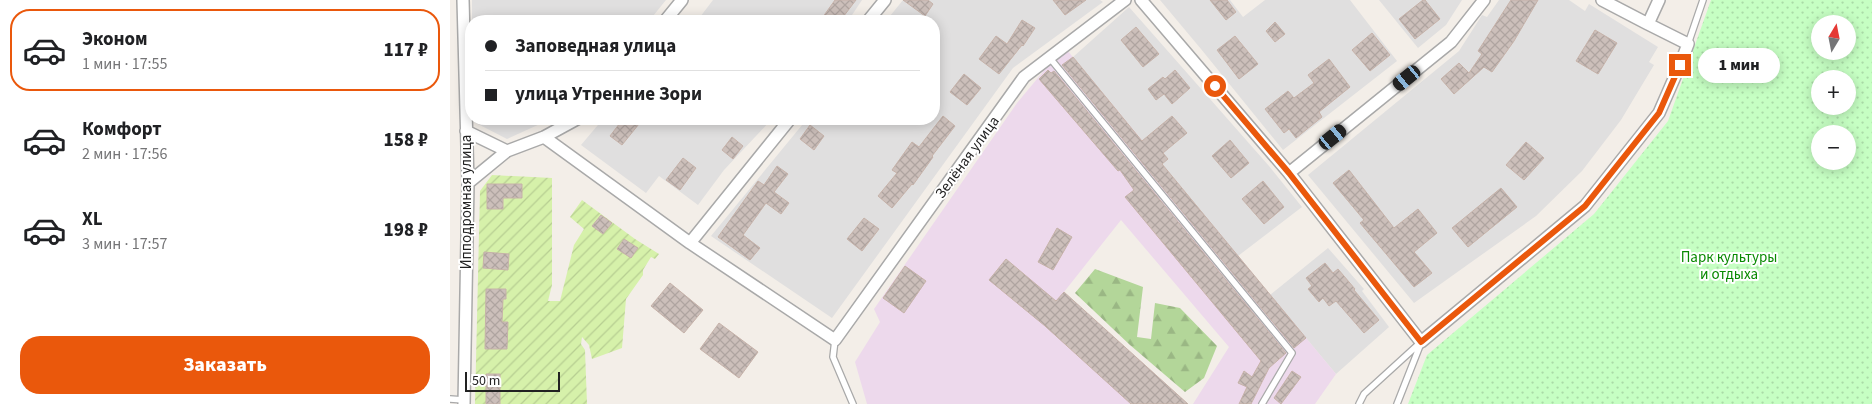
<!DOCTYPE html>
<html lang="ru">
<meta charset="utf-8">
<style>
:root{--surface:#fff;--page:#f2f2f2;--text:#202124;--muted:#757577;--line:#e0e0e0;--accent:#ea580c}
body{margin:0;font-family:"Source Sans 3",sans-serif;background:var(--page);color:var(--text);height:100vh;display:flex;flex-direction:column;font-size:19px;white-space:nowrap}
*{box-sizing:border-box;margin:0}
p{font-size:16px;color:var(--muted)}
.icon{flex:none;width:28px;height:28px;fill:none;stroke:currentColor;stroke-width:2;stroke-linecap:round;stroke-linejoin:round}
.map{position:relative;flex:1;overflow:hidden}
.sheet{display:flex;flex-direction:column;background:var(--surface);width:450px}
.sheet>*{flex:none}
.guide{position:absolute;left:15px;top:15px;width:475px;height:110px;border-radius:20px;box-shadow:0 2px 12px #0003;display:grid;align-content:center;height:110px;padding:0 20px;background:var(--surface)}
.needle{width:32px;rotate:10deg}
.tools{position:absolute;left:1361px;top:15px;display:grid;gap:10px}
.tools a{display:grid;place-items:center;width:45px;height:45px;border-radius:50%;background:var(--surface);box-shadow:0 2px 12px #0003;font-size:25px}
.scale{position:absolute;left:15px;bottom:12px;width:95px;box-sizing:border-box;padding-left:5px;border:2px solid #222;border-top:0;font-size:14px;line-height:18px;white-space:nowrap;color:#222;-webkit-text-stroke:4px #fff;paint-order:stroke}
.end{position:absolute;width:22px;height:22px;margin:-11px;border:6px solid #ea580c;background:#fff;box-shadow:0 0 0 2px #fff}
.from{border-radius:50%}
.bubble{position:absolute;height:35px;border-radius:18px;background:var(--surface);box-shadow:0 2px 12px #0003;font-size:16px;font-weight:800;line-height:35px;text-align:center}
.car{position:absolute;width:15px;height:30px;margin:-15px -8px;border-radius:6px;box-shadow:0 0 4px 1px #0007;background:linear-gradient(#222 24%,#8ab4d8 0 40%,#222 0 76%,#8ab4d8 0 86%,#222 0)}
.guide b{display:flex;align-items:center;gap:18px;height:48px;font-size:19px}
.guide b+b{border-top:1px solid var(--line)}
.guide i{width:12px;height:12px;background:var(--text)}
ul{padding:9px 0 0;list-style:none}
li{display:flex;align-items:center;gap:15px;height:82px;margin:0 10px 8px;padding:0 10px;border:2px solid transparent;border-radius:20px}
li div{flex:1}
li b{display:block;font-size:19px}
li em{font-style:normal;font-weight:800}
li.on{border-color:var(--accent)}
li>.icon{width:45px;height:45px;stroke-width:1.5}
.cta{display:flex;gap:10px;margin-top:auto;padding:10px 20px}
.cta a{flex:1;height:58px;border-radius:20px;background:var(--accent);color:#fff;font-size:20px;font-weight:800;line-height:58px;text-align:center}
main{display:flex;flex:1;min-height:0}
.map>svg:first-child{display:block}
.residential{fill:#e0dfdf}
.industrial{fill:#edd9ec}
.forest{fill:url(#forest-firs)}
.park{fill:url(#park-dots);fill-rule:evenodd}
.garden{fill:url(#garden-furrows)}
.building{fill:url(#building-cross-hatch);stroke:#c6b2a9}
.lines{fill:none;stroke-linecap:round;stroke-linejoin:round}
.service-casing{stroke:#a9a9a9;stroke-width:8}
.minor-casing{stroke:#a9a9a9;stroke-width:14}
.service{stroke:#fff;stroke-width:5.5}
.minor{stroke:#fff;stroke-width:11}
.route{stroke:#ea580c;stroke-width:6}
.labels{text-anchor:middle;stroke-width:4;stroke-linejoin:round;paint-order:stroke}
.street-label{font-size:15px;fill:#222;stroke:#fff}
.park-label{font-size:15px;fill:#088901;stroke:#fff}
</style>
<main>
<section class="sheet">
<ul>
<li class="on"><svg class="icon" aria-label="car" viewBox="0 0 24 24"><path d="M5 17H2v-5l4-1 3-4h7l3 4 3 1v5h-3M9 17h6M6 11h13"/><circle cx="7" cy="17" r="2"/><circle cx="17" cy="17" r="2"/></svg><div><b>Эконом</b><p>1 мин · 17:55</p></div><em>117 ₽</em></li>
<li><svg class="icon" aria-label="car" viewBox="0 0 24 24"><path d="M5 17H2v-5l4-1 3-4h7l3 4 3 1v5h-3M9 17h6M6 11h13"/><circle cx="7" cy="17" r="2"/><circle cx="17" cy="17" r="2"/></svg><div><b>Комфорт</b><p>2 мин · 17:56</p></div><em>158 ₽</em></li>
<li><svg class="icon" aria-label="car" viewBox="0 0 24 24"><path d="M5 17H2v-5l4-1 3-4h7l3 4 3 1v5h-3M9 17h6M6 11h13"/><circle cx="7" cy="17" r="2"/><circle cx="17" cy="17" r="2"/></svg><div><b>XL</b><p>3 мин · 17:57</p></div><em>198 ₽</em></li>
</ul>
<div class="cta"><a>Заказать</a></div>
</section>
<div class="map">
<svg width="1422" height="404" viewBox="0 0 1422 404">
<defs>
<pattern id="forest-firs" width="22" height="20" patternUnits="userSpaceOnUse" patternTransform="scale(1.25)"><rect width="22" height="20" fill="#b3d699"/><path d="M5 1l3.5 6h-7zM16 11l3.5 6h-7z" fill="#9ab784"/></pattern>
<pattern id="park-dots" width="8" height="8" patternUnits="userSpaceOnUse" patternTransform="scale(1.25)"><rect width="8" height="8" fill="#c6ffc3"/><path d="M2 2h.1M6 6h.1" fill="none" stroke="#aadaa7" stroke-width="1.8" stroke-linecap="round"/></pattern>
<pattern id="garden-furrows" width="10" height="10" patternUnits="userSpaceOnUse" patternTransform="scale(1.25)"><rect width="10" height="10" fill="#d6f1aa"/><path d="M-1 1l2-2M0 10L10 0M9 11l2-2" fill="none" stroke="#b7ce92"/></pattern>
<pattern id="building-cross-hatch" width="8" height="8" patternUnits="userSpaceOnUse" patternTransform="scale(1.25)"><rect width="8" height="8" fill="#ccbfba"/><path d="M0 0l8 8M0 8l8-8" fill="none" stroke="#afa4a0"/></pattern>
</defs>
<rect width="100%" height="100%" fill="#f3eee8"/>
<path class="residential" d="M 22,0 L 216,0 L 199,21 L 22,21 Z
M 263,0 L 412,0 L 398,21 L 247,21 Z
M 453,0 L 650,0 L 653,2 L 563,68 L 382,318 L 261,236 L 357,119 L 484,119 L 484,21 L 436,21 Z
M 710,0 L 780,0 L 793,17 L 815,0 L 900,0 L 947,61 L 833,150 L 751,49 Z
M 929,0 L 1012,0 L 996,25 L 968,48 Z
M 1049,0 L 1119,0 L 1135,11 L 1139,4 L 1208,47 L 1199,62 L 1204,65 L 1171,120 L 1132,171 L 1086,216 L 964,303 L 858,175 L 1009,51 L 1032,15 L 1037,17 Z
M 679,7 L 819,166 L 852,207 L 788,256 L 623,57 Z
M 23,119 L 101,119 L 57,139 L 24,122 Z
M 153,119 L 322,119 L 274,170 L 248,205 L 209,176 L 196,193 L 131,145 Z
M 878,248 L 914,289 L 912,291 L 939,327 L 886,374 L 820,295 Z"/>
<path class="industrial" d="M 617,50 L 886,374 L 865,404 L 743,404 L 779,347 L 671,220 L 614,292 L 738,404 L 417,404 L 405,362 L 430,322 L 424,309 L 567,103 L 602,61 Z"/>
<path class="forest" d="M 645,269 L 693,287 L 687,337 L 701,339 L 705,303 L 730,308 L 767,346 L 754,378 L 735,392 L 680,345 L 625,293 Z"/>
<path class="park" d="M 1261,0 L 1422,0 L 1422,404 L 958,404 L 977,355 L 1144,214 L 1218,121 ZM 1370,24 L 1398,24 L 1398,51 L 1370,51 ZM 1370,79 L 1398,79 L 1398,106 L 1370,106 ZM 1370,134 L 1398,134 L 1398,161 L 1370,161 Z"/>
<path class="garden" d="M 42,175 L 102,178 L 102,285 L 98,301 L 110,301 L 124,245 L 134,229 L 120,217 L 132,200 L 185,239 L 209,254 L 205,259 L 201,257 L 193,270 L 193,275 L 176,299 L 172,348 L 142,359 L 139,345 L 132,337 L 131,344 L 135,350 L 137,404 L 25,404 L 30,191 Z"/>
<path class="building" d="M 385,0 L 406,0 L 390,21 L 370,21 Z
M 453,0 L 478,0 L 483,4 L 475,16 Z
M 603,0 L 636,0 L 615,15 Z
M 760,0 L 777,0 L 786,12 L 776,20 Z
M 973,0 L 975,0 L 990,19 L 965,39 L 949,19 Z
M 1061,0 L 1088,0 L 1064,41 L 1042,72 L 1034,67 L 1004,94 L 991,79 L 1009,63 L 1019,73 L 1032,54 L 1028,51 Z
M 572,20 L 585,28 L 573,46 L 572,45 L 549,74 L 529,59 L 546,36 L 557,44 Z
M 825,22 L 835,34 L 825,42 L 816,31 Z
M 686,27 L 709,54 L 693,67 L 671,40 Z
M 1145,30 L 1167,43 L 1148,74 L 1126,61 Z
M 922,33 L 940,55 L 920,71 L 902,50 Z
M 785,36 L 808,64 L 789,79 L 767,50 Z
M 623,57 L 692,141 L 722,116 L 737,133 L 713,153 L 718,159 L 712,164 L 856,338 L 844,348 L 612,65 Z
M 879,59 L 900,87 L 869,112 L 872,117 L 846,138 L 839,129 L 834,133 L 815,109 L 838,91 L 844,98 L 864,83 L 858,75 Z
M 598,70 L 601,73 L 604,71 L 836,353 L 819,368 L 801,404 L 789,404 L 797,387 L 788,383 L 794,371 L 802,377 L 811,361 L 675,197 L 684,190 L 670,170 L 668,171 L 589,79 Z
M 725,70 L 740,88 L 722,104 L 714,94 L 706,100 L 698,89 L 713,77 L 715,79 Z
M 514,74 L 531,88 L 517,105 L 500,92 Z
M 493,116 L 505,126 L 482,156 L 483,157 L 463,185 L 462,184 L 442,208 L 428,196 L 447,173 L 442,170 L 462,142 L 469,147 Z
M 173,119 L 193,119 L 172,145 L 160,136 Z
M 360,125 L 374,136 L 364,150 L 350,139 Z
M 282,137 L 293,146 L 283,159 L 272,150 Z
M 780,140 L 799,163 L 781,178 L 762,156 Z
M 1076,142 L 1094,158 L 1074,180 L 1056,165 Z
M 233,158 L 246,168 L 230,190 L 216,180 Z
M 327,166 L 338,174 L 324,192 L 339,203 L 331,214 L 316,203 L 293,235 L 310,248 L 300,260 L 268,237 L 308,181 L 314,185 Z
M 899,170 L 944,228 L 968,209 L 987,233 L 964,252 L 982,273 L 964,287 L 910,223 L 914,220 L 883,183 Z
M 813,181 L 834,207 L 814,224 L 792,199 Z
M 37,184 L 72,184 L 72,198 L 53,198 L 53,209 L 37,209 Z
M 1051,188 L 1067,207 L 1018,247 L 1002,228 Z
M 151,215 L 162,223 L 153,234 L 142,226 Z
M 414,218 L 429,229 L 412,251 L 397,239 Z
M 607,228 L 622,237 L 603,270 L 588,262 Z
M 174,239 L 188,248 L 181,258 L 167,249 Z
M 34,252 L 59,254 L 58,270 L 33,268 Z
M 556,259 L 606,301 L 614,292 L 738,404 L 681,404 L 595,326 L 539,280 Z
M 875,263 L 883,273 L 888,269 L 905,289 L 904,290 L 929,320 L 914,333 L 886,301 L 879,306 L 873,298 L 869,302 L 858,289 L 862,286 L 856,278 Z
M 455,266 L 476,281 L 454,313 L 433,298 Z
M 220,283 L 253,310 L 234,333 L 201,306 Z
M 36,289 L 56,289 L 56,299 L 53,299 L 52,322 L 58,322 L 57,349 L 35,349 Z
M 269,323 L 308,352 L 289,378 L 250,349 Z
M 842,371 L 851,377 L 831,404 L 824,398 Z
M 36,374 L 50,374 L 50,404 L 36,404 Z"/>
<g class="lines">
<g class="service-casing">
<path id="service" d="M 1238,44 L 1253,0
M 599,57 L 842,353 L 812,404
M 385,340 L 383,357 L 403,404
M 0,399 L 14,400
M 909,404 L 914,394 L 971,342
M 947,404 L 971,343"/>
</g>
<g class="minor-casing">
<path id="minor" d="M 13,0 L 18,183 L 14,404
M 691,0 L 839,173 L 971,342 L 1135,206 L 1209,113 L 1230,65 L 1238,44 L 1198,24 L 1209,0
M 1152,0 L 1198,24
M 215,21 L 232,0
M 418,21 L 435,0
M 16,131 L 57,151
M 94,137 L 240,243 L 385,340 L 574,77 L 675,0
M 839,173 L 1001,42 L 1034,0
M 18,183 L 57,151 L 94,137 L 127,119
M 240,243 L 340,119"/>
</g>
<use href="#service" class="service"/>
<use href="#minor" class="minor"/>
</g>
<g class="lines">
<path class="route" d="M 765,86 L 839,173 L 971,342 L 1135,206 L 1209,113 L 1230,65"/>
</g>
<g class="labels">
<g class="street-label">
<text transform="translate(517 157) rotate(-54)" y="5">Зелёная улица</text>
<text transform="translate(16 202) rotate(-90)" y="5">Ипподромная улица</text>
</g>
<g class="park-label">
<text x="1279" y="262">Парк культуры<tspan x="1279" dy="17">и отдыха</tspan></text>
</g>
</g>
</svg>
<div class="tools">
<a><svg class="needle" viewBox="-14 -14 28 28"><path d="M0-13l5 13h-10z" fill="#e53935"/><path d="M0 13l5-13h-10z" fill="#757577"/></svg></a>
<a>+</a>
<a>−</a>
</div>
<div class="scale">50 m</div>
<i class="end from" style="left:765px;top:86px"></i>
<i class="end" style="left:1230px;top:65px"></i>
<div class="bubble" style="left:1248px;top:48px;width:82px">1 мин</div>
<i class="car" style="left:957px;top:78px;rotate:231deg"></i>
<i class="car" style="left:883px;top:137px;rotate:51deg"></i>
<div class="guide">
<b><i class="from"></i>Заповедная улица</b>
<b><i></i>улица Утренние Зори</b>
</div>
</div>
</main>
